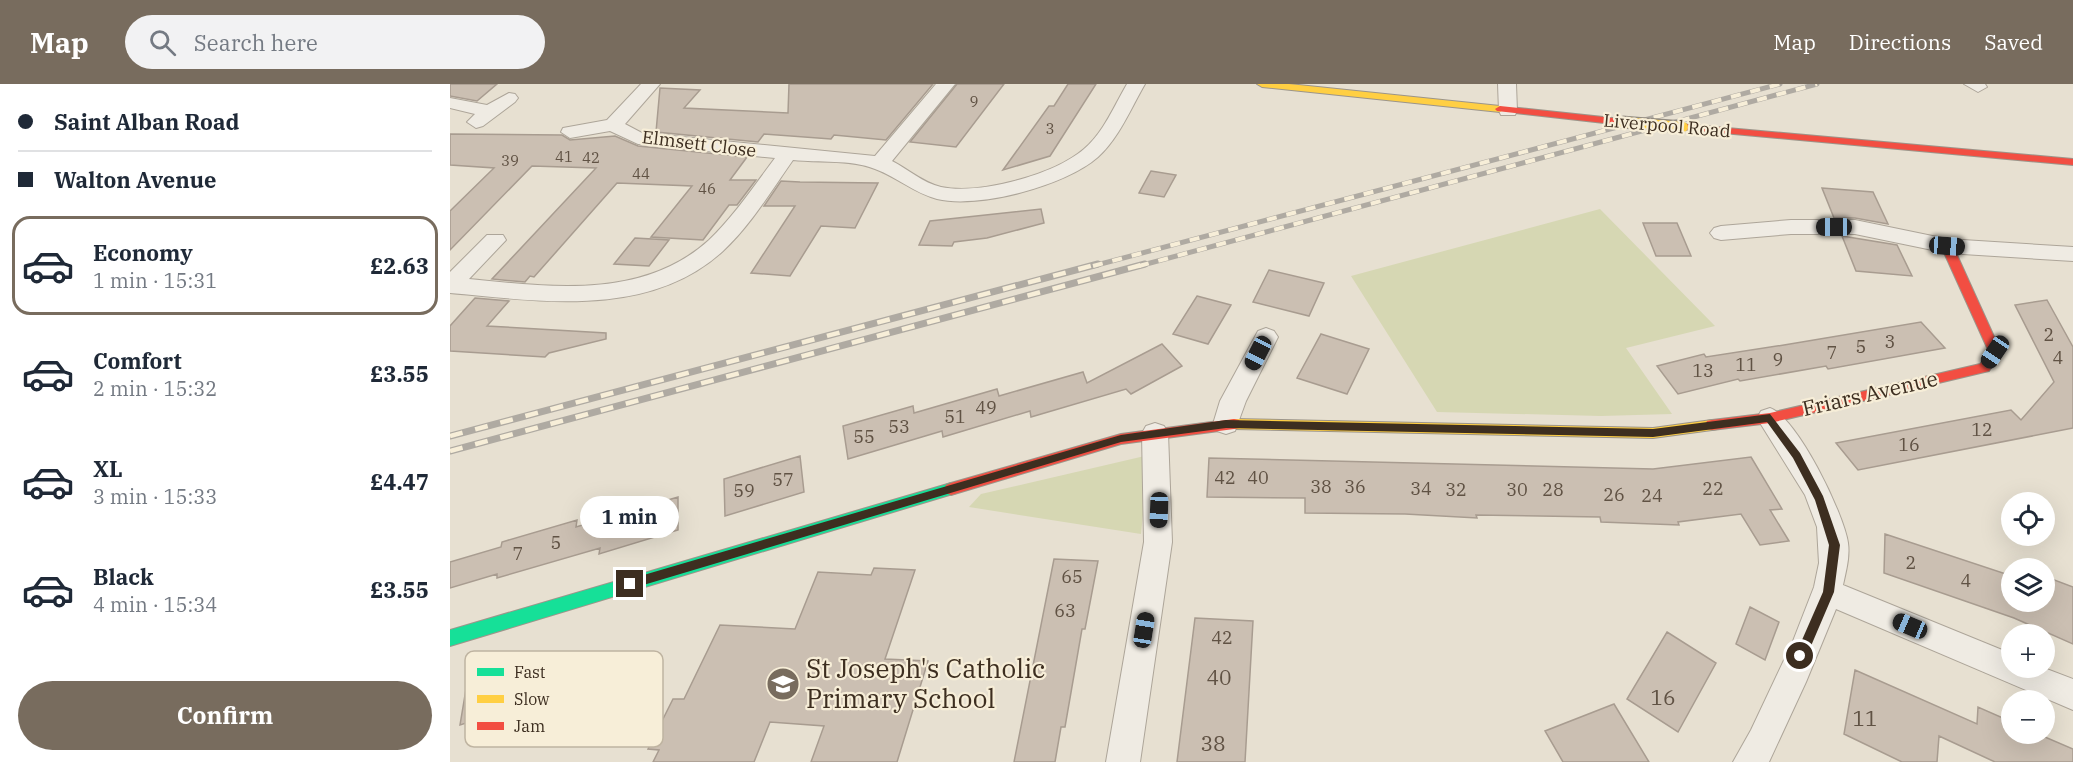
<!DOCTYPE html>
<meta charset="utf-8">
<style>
:root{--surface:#fff;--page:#f2f2f3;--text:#1f2937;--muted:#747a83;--line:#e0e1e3;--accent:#786c5e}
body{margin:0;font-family:"IBM Plex Serif",serif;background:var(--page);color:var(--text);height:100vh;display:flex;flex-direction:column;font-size:22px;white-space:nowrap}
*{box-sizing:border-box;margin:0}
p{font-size:20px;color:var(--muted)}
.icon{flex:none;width:33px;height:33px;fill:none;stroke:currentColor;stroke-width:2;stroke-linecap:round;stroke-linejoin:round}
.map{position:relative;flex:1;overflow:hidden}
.drawer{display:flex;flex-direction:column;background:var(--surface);width:450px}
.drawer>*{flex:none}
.banner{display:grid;align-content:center;height:132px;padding:0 18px;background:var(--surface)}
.controls{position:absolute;left:1551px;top:408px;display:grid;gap:12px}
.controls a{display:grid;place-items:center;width:54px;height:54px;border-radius:50%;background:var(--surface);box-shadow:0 6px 24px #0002;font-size:30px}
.end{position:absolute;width:27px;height:27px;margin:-14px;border:8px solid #3d2e20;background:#fff;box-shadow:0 0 0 3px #fff}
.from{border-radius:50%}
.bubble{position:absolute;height:42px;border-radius:21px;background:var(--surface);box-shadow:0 6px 24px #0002;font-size:20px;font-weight:700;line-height:42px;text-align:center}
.car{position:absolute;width:18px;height:36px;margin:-18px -9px;border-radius:8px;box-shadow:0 0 4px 2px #0007;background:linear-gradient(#222 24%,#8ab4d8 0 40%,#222 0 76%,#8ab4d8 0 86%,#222 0)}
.banner b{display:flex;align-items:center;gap:21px;height:57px;font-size:22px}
.banner b+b{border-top:2px solid var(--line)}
.banner i{width:15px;height:15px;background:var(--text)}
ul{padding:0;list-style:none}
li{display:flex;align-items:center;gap:18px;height:99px;margin:0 12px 9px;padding:0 6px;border:3px solid transparent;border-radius:18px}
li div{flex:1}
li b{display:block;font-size:22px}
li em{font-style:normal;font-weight:700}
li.on{border-color:var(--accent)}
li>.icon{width:54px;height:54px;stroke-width:1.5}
.cta{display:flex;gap:12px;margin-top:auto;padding:12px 18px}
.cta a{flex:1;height:69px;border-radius:36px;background:var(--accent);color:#fff;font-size:24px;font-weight:700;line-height:69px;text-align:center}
header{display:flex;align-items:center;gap:36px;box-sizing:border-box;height:84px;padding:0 30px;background:var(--accent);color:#fff}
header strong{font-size:28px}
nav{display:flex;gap:33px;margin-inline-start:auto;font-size:21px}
.search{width:420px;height:54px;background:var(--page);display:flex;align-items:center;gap:15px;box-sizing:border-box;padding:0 21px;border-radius:33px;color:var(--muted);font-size:22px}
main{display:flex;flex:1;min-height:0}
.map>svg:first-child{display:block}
.green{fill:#d6d7b3}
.building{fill:#cbbfb2;stroke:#a89c90;stroke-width:1.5}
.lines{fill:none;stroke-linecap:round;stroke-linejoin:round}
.street-casing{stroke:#ada599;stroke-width:2}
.fast-casing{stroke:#9c958a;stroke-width:2}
.slow-casing{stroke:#9c958a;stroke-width:2}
.jam-casing{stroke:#9c958a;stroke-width:2}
.street{fill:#efebe3;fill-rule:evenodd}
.fast{fill:#16e098;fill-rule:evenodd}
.slow{fill:#ffcf43;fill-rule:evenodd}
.jam{fill:#f24e42;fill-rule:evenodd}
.rail-far1-casing{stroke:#afaaa2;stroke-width:5}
.rail-casing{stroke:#afaaa2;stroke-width:7}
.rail-far1{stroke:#f7eed8;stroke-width:4;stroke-dasharray:10;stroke-linecap:butt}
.rail{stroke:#f7eed8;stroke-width:4.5;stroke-dasharray:13;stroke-linecap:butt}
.slow-bridge-casing{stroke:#928b80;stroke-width:13;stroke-linecap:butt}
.slow-bridge{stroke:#ffcf43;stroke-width:10}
.route{fill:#3d2e20}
.labels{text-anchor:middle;stroke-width:4.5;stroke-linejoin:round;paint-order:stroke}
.far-number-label{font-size:15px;fill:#605244}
.far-street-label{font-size:18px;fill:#3d2e20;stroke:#f7eed8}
.number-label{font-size:18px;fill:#605244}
.street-label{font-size:21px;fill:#3d2e20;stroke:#f7eed8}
.near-number-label{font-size:21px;fill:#605244}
.near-poi-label{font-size:26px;fill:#3d2e20;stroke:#f7eed8;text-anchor:start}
.key{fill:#f7eed8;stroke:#bfb4a1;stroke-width:1.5}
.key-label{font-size:16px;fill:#3d2e20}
</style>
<header>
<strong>Map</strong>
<div class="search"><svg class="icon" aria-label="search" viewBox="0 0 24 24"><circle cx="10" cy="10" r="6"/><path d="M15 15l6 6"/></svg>Search here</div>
<nav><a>Map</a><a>Directions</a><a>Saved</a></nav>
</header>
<main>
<section class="drawer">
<div class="banner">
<b><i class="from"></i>Saint Alban Road</b>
<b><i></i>Walton Avenue</b>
</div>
<ul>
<li class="on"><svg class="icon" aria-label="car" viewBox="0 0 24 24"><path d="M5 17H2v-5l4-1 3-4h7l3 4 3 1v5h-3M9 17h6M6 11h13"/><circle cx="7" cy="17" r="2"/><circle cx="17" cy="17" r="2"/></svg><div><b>Economy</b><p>1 min · 15:31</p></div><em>£2.63</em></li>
<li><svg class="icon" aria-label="car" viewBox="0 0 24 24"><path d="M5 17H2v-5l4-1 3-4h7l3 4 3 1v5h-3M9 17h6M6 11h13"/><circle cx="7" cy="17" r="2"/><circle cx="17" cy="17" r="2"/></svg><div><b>Comfort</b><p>2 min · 15:32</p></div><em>£3.55</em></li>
<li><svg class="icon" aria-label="car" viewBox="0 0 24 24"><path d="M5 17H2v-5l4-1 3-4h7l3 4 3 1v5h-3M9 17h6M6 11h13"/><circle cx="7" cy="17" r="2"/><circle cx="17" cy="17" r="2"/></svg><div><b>XL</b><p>3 min · 15:33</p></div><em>£4.47</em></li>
<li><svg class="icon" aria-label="car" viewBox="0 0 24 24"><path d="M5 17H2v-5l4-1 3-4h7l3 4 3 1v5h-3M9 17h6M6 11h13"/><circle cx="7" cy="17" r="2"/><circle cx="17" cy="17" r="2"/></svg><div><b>Black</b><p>4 min · 15:34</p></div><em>£3.55</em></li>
</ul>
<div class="cta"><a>Confirm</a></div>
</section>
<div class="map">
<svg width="1623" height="678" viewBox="0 0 1623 678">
<rect width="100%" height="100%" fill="#e7e0d1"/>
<path class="green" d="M 1150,125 L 1265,242 L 1176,264 L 1222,330 L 1151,332 L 987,328 L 901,192 Z
M 699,371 L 691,450 L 519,423 L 531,410 Z"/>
<path class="building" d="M 0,0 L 47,0 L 27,17 L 0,12 Z
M 339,0 L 483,0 L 436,56 L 384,51 L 381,55 L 314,50 L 308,58 L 206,48 L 210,4 L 250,6 L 234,24 L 338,29 Z
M 507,0 L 554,0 L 506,63 L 460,58 Z
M 618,0 L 646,0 L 600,72 L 553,86 L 599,22 L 604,22 Z
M 0,50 L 112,51 L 120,56 L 165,52 L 188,62 L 297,73 L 280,96 L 306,96 L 287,121 L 279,121 L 253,156 L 201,153 L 242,102 L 167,99 L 84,193 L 80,192 L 75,198 L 42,195 L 146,84 L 82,82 L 0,166 L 0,127 L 44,84 L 0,81 Z
M 701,87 L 726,91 L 714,113 L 689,109 Z
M 331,97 L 350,98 L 428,99 L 405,144 L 371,142 L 340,192 L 301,189 L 345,122 L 314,122 Z
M 1372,104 L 1423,108 L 1438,140 L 1405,134 L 1384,134 Z
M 591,125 L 594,139 L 537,154 L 504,158 L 502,162 L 469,161 L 480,137 Z
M 1193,139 L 1227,139 L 1241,172 L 1206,172 Z
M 1392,152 L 1447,161 L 1462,192 L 1406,187 Z
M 185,154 L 219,156 L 199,182 L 164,180 Z
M 819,186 L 874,199 L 859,232 L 803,218 Z
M 747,212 L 781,221 L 758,260 L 723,250 Z
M 25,214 L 59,217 L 37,242 L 156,249 L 156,255 L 99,269 L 95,273 L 0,267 L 0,242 Z
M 1597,216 L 1623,263 L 1623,344 L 1408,386 L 1386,359 L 1561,326 L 1571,336 L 1604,298 L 1565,221 Z
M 1471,238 L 1495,264 L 1378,285 L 1376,282 L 1290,297 L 1288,295 L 1228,310 L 1207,282 L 1254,270 L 1256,273 L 1334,261 Z
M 871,250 L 919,265 L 897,310 L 847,294 Z
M 712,260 L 732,282 L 681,310 L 676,305 L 581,333 L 580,327 L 493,353 L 492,347 L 398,375 L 393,342 L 463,322 L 464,329 L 547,305 L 549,312 L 633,288 L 637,299 Z
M 350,372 L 354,408 L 275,432 L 274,395 Z
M 1301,373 L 1332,425 L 1320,426 L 1339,457 L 1310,461 L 1291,430 L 1228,438 L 1229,441 L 1151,438 L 1150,433 L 1026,431 L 1027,434 L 955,430 L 855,429 L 855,414 L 757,413 L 759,374 L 1203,385 Z
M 228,413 L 228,446 L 149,470 L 150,464 L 47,494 L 47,490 L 0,504 L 0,478 L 51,463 L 52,458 L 127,436 L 126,443 Z
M 1435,450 L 1562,492 L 1562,518 L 1594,518 L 1594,492 L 1623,503 L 1623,560 L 1564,534 L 1434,489 Z
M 604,475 L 648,477 L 635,545 L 632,545 L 615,643 L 611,643 L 605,678 L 564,678 Z
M 424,484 L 465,486 L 435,575 L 478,577 L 447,678 L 361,678 L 374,642 L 320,638 L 304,678 L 203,678 L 209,666 L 198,665 L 223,615 L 234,615 L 270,541 L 345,545 L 368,488 L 421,491 Z
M 1300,523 L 1329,538 L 1315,576 L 1286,560 Z
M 745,534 L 803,537 L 795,678 L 727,678 Z
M 1217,548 L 1266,579 L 1228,648 L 1177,615 Z
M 115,575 L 112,609 L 10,641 L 16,605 Z
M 1405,586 L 1527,640 L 1528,623 L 1562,638 L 1562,650 L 1588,650 L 1623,665 L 1623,678 L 1545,678 L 1489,652 L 1487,678 L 1452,678 L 1394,650 Z
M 1164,620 L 1199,678 L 1113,678 L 1095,647 Z"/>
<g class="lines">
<g class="street-casing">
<path id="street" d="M 191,0 L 210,0 L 175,40 L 192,49 L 425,72 L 486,0 L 505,0 L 442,77 C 458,85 473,99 491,103 C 529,111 604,91 634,65 C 654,48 664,22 677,0 L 695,0 C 681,24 669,54 648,73 C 615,102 529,125 487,115 C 464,109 447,93 425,85 C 400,75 369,79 343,76 C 321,107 301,141 273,167 C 199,235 90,217 0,209 L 0,188 L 37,151 L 53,151 L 56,156 L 19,195 C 100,203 193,216 259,156 C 284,132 304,102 325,74 L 188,60 L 160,47 L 120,54 L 111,48 L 113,44 L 157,36 Z
M 1048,0 L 1066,0 L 1067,27 L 1065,31 L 1051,31 L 1049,27 Z
M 1514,0 L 1535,0 L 1537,3 L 1528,8 Z
M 59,9 L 65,10 L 68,14 L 65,18 L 33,42 L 26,44 L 17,38 L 25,30 L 0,24 L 0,14 L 37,21 Z
M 1341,136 L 1405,136 L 1497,155 L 1623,163 L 1623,177 L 1497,169 L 1405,150 L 1341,150 L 1271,156 L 1264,154 L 1260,149 L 1264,144 L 1271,142 Z
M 816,244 L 824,247 L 828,253 L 796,317 L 785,347 L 776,350 L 767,347 L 763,340 L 770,317 L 808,247 Z
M 1320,324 C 1347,333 1394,430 1398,459 C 1400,473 1396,487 1393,501 L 1562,570 L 1562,584 L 1594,584 L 1623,595 L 1623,626 L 1386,525 L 1356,598 L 1319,678 L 1283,678 L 1301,646 L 1343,557 L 1364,503 L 1369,479 L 1367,443 L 1355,411 L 1307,334 L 1311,327 Z
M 705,339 L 714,342 L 718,349 L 722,458 L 690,678 L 656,678 L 694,458 L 692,349 L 696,342 Z"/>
</g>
<g class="fast-casing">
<path id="fast" d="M 501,399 L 506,401 L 508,405 L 506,409 L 0,562 L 0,546 Z"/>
</g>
<g class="slow-casing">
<path id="slow" d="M 807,0 L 839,0 L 1050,22 L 1055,25 L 1050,28 L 812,3 Z
M 784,335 L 1203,344 L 1262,336 L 1267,337 L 1269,341 L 1267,345 L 1262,346 L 1203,354 L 784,345 L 779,344 L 777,340 L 779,336 Z"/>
</g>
<g class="jam-casing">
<path id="jam" d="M 1050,22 L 1172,35 L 1177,38 L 1172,41 L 1047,27 L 1045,25 Z
M 1233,40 L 1623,75 L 1623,81 L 1229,45 L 1229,41 Z
M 1497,158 L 1503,162 L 1551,268 L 1539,287 L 1320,339 L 1262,346 L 1257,345 L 1255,341 L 1257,337 L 1262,336 L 1320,329 L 1530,280 L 1539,268 L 1491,162 Z
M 784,335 L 789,336 L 791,340 L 789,344 L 784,345 L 671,360 L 501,411 L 496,409 L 494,405 L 496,401 L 501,399 L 671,350 Z"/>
</g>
<use href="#street" class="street"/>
<use href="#fast" class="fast"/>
<use href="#slow" class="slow"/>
<use href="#jam" class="jam"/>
<g class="rail-far1-casing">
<path id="rail-far1" d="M 643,182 L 1330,0
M 689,182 L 1367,0"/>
</g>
<g class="rail-casing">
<path id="rail" d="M 0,352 L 648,180
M 0,367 L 695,180"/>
</g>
<use href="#rail-far1" class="rail-far1"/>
<use href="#rail" class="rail"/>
<g class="slow-bridge-casing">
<path id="slow-bridge" d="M 1172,38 L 1233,43"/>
</g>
<use href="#slow-bridge" class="slow-bridge"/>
</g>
<path class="route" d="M 1320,330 L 1350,369 L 1373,412 L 1390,461 L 1384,508 L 1355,576 L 1350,578 L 1345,572 L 1373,508 L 1379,461 L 1365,416 L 1343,374 L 1317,338 L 1203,353 L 776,344 L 671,358 L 180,505 L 174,500 L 180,495 L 671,351 L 776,336 L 1203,345 Z"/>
<defs>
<g id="school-disc" transform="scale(1.725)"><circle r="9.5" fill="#786c5e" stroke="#f7eed8"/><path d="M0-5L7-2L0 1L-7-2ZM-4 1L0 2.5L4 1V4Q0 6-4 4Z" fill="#fff"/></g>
</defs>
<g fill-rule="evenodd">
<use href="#school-disc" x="333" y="600"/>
</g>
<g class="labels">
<g class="far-number-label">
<text x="524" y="23">9</text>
<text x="600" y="50">3</text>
<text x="114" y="78">41</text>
<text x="141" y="79">42</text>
<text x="60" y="82">39</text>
<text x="191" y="95">44</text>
<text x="257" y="110">46</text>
</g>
<g class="far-street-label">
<text transform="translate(1217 42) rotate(5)" y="6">Liverpool Road</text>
<text transform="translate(249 60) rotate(7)" y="6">Elmsett Close</text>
</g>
<g class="number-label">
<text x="1599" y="257">2</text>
<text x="1440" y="264">3</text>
<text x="1411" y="269">5</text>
<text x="1382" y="275">7</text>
<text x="1608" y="280">4</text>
<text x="1328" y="282">9</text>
<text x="1296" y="287">11</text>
<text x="1253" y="293">13</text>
<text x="536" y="330">49</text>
<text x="505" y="339">51</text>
<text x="449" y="349">53</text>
<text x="1532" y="352">12</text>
<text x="414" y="359">55</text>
<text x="1459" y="367">16</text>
<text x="775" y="400">42</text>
<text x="808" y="400">40</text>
<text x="333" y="402">57</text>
<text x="871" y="409">38</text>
<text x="905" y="409">36</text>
<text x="971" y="411">34</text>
<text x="1263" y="411">22</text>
<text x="1006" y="412">32</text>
<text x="1067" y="412">30</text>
<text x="1103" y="412">28</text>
<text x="294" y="413">59</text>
<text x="1164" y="417">26</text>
<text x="1202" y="418">24</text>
<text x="106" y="465">5</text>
<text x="68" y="476">7</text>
<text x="1461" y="485">2</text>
<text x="622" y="499">65</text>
<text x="1516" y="503">4</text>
<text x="615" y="533">63</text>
<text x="772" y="560">42</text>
</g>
<g class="street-label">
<text transform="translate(1420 310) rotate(-13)" y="7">Friars Avenue</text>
</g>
<g class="near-number-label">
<text x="769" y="601">40</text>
<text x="1213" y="621">16</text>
<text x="1415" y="642">11</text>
<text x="763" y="667">38</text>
</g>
<g class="near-poi-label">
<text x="356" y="594">St Joseph's Catholic<tspan x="356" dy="30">Primary School</tspan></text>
</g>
</g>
<rect x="15" y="567" width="198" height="96" rx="9" class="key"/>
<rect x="27" y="584" width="27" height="8" fill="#16e098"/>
<rect x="27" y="611" width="27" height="8" fill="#ffcf43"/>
<rect x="27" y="638" width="27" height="8" fill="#f24e42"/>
<g class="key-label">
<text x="64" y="594">Fast</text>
<text x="64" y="621">Slow</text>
<text x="64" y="648">Jam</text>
</g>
</svg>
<div class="controls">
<a><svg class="icon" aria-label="locate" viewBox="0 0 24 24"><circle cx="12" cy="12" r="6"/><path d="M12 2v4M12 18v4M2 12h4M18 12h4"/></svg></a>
<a><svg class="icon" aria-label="layers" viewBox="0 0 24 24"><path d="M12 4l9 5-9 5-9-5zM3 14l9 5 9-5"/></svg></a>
<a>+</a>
<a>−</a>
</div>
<i class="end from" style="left:1350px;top:572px"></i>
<i class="end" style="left:180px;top:500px"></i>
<div class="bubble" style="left:130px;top:412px;width:99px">1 min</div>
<i class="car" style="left:1384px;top:143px;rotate:270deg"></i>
<i class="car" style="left:1497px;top:162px;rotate:94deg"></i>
<i class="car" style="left:1545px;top:268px;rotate:214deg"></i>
<i class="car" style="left:808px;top:269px;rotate:207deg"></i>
<i class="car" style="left:709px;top:426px;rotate:182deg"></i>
<i class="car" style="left:1460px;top:542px;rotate:293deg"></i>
<i class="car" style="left:694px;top:546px;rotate:9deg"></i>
</div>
</main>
